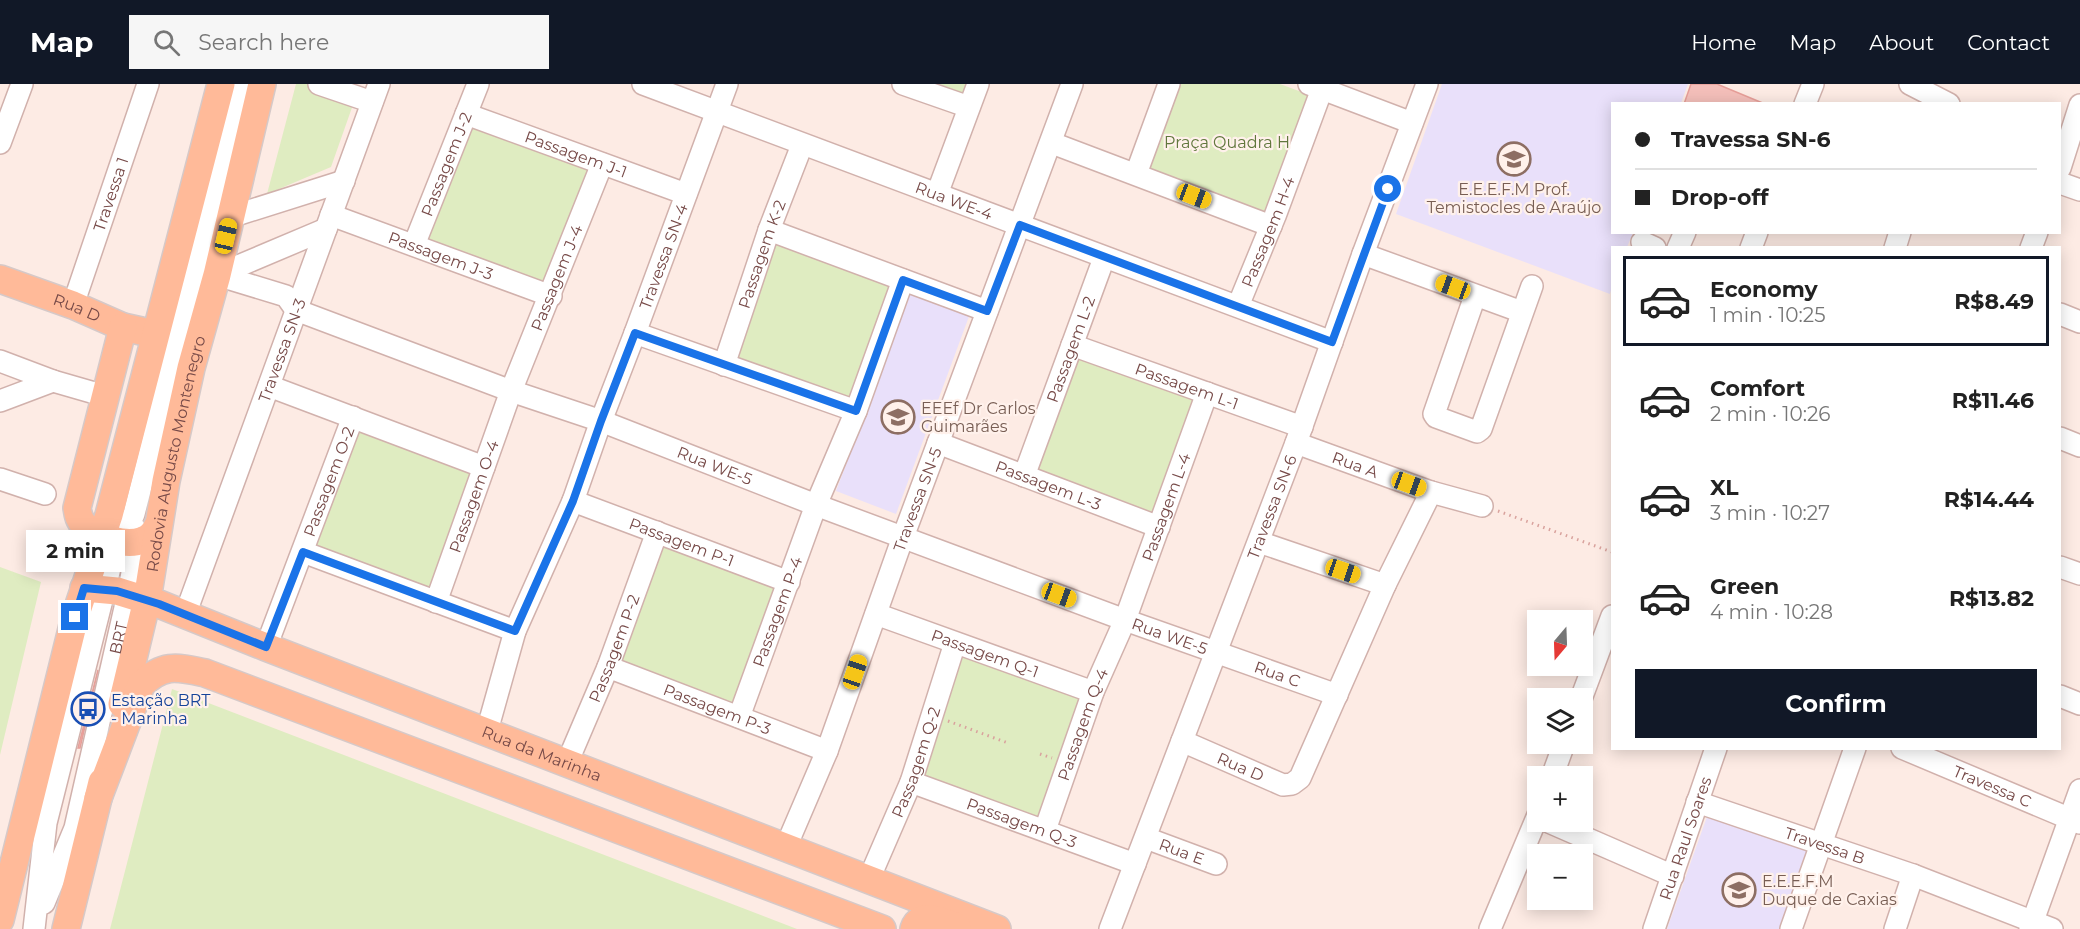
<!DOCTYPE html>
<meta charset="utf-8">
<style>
:root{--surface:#fff;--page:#f6f6f6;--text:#222;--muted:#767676;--line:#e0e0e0;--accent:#111827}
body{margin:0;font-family:Montserrat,sans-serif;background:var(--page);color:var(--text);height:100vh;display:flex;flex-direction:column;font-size:22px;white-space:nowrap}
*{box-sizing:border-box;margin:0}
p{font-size:20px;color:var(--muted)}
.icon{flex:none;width:33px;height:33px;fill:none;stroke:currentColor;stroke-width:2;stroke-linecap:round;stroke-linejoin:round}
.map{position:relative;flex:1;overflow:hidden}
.details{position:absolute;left:1611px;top:162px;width:450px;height:504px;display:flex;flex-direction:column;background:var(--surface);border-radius:0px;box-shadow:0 3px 15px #0003}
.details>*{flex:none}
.banner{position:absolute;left:1611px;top:18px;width:450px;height:132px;border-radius:0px;box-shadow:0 3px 15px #0003;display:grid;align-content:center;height:132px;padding:0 24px;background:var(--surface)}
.needle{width:39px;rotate:199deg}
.controls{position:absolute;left:1527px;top:526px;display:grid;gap:12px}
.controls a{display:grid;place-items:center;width:66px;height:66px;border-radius:0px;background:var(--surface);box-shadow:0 3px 15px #0003;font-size:30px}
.end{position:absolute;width:27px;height:27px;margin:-14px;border:8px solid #1a73e8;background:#fff;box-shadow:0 0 0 3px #fff}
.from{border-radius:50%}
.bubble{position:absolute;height:42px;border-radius:0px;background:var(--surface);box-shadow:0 3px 15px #0003;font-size:20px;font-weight:700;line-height:42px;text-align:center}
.car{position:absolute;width:18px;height:36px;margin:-18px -9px;border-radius:8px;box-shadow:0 0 4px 2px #0007;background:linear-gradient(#f5c518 24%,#345 0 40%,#f5c518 0 76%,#345 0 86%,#f5c518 0)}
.banner b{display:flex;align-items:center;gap:21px;height:57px;font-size:22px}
.banner b+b{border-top:2px solid var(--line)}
.banner i{width:15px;height:15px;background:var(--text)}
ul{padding:10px 0 0;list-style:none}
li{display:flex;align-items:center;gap:18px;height:90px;margin:0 12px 9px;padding:0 12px;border:3px solid transparent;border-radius:0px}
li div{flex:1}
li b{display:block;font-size:22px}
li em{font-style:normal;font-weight:700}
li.active{border-color:var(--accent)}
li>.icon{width:54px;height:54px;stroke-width:1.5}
.action{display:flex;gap:12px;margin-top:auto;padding:12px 24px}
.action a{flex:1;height:69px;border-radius:0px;background:var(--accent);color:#fff;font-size:24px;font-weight:700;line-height:69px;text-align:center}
header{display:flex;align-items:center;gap:36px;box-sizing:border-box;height:84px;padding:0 30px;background:var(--accent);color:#fff}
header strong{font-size:28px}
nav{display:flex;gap:33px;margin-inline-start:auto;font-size:21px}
.search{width:420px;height:54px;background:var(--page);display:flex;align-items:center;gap:15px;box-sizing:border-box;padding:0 21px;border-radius:0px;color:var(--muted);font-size:22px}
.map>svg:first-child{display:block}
.education{fill:#e9e0fa}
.green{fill:#dfecc1}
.building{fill:#f4bfba;stroke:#e79f99;stroke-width:1.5}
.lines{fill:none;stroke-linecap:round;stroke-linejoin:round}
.minor-casing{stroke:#d1b1ac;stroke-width:24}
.major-casing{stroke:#d6c9c8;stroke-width:30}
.path{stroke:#d9a29d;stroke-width:3;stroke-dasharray:1.5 4.5;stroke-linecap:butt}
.minor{stroke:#fff;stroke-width:21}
.major{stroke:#ffba99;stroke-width:27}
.route{stroke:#1a73e8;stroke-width:8}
.labels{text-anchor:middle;stroke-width:4.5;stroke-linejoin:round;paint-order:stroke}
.park-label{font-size:16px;fill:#60773c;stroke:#fff1eb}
.street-label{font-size:16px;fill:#774a48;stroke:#fff1eb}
.education-label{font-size:16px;fill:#785e54;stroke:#fff1eb;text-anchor:start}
.transit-label{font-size:16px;fill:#164399;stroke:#fff1eb;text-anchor:start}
</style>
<header>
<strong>Map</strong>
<div class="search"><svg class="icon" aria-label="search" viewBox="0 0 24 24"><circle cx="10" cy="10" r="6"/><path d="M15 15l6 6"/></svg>Search here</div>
<nav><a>Home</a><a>Map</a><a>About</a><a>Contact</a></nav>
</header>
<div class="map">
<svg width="2080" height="845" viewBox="0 0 2080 845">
<rect width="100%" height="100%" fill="#fdebe4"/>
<path class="education" d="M 1442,0 L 1688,0 L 1681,19 L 1612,20 L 1612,148 L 1633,149 L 1627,163 L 1612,164 L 1612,202 L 1610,210 L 1396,130 Z
M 912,206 L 971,227 L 896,430 L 836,407 Z
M 1708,730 L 1812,767 L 1785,845 L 1667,845 Z"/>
<path class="green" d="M 296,0 L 308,0 L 355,15 L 331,83 L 267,110 Z
M 903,0 L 978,0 L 969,23 Z
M 1173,0 L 1280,0 L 1307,10 L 1309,15 L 1262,134 L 1148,87 Z
M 466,30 L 602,80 L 551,212 L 414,161 Z
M 769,146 L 903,196 L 856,327 L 724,281 Z
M 1072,261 L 1207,309 L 1159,443 L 1024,392 Z
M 353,333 L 484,383 L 436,518 L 303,468 Z
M 657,448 L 789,498 L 739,633 L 608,583 Z
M 0,483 L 41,498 L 0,671 Z
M 955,559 L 1093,608 L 1045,746 L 911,698 Z
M 172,605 L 797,845 L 798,845 L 110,845 Z"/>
<path class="building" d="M 1691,0 L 1717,0 L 1765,20 L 1684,20 Z
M 98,586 L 80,664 L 78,664 Z"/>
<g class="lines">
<g class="minor-casing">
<g id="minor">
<path d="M 319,0 L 372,18"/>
<path id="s1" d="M 643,0 L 1332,258"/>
<path d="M 903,0 L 969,23"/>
<path d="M 1309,0 L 1412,39"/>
<path d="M 1910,0 L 1949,20"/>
<path d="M 1805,20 L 1813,0"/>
<path id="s2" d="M 466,30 L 686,110"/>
<path d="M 0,59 L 22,0"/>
<path d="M 1052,59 L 1271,142"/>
<path d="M 2060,84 L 2080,21"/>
<path d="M 1136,90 L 1169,0"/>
<path d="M 2060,99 L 2080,106"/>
<path d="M 937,110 L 978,0"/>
<path id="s3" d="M 331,131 L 551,212"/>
<path d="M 230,133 L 344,97"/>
<path d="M 769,146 L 987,227"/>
<path d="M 1642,158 L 1655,164"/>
<path id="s4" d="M 414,161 L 478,0"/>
<path d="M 1678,164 L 1685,148"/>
<path d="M 1751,164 L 1757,148"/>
<path d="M 1895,164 L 1900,148"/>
<path d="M 2031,164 L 2037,148"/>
<path d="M 1363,170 L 1522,228"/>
<path id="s5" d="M 217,191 L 286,212 L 296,226 L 511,307 L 601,337 L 816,421 L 1125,536 L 1337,611"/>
<path d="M 217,191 L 326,145"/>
<path d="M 1475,212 L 1434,330 L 1436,333 L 1477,348 L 1481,345 L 1532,202"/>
<path id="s6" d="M 73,221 L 148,0"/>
<path id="s7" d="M 1238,222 L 1275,132 L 1322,5"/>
<path d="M 2060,230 L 2080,238"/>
<path d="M 635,249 L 856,327"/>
<path id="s8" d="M 1072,261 L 1302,343"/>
<path d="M 0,277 L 53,297 L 105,312"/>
<path id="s9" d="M 724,281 L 769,146 L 802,61"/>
<path d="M 269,302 L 484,383"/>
<path d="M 0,317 L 53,297"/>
<path d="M 2060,354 L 2080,362"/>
<path id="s10" d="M 938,359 L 1159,443"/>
<path id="s11" d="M 1296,359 L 1431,408 L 1482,422"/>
<path id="s12" d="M 1024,392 L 1104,174"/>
<path d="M 0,395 L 45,410"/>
<path id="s13" d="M 573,417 L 789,498"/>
<path d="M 1259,458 L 1385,501"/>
<path d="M 303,468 L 515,547"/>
<path d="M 2060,483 L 2080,490"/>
<path id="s14" d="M 436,518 L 511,307 L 602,80"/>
<path id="s15" d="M 876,530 L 1093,608"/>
<path id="s16" d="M 185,531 L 379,0"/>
<path id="s17" d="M 266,563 L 353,333"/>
<path id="s18" d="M 608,583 L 827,667"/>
<path d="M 2060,612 L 2080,620"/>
<path d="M 1581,615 L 1612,532"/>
<path id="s19" d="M 739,633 L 816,421 L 856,327 L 903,196"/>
<path id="s20" d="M 487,647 L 515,547 L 573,417 L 601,337 L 635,249 L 727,0"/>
<path id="s21" d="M 1182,657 L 1283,701 L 1292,700 L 1300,694 L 1385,501 L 1431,408"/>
<path id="s22" d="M 1902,664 L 2080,739"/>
<path id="s23" d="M 567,679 L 608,583 L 657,448"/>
<path d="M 1552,693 L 1564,660"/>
<path id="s24" d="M 911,698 L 1135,780"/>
<path id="s25" d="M 1697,718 L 1913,791 L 2052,845"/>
<path d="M 1549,738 L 1673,792"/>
<path id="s26" d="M 1045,746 L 1093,608 L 1125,536 L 1207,309"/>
<path id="s27" d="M 1146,754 L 1216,780"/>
<path id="s28" d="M 785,765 L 827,667 L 903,453 L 1072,0"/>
<path id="s29" d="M 869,795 L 911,698 L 955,559"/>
<path id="s30" d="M 44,819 L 75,744 L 129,506 L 134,477 L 134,443"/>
<path d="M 34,845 L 46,739 L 113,472 L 134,430 L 243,0"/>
<path id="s31" d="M 1110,845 L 1296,359 L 1363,170 L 1427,0"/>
<path d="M 1490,845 L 1538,731"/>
<path id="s32" d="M 1654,845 L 1716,664"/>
<path d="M 1791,845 L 1855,664"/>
<path d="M 1895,845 L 1913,791"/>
<path d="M 2030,845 L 2080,706"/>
</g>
</g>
<g class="major-casing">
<g id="major">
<path id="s33" d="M 0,195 L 73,221 L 123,243 L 141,247"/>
<path d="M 123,243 L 77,424 C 78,431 79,436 84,441 C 96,454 127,463 143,456 C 150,454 154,449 157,443"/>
<path id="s34" d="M 84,504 L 117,507 L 159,520 L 266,563 L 997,845"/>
<path id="s35" d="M 122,620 L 147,516 L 166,397 L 191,284 L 217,191 L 262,0"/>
<path d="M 98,714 L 141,601 C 163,579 177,583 205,589 L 882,845"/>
<path d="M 0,836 L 75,533 L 109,431 L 221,0"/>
<path d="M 66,845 L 102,698"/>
<path d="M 914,845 C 920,826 944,838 957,843"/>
</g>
</g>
<path class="path" d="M 1498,427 L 1612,468
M 948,637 L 1008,659
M 1040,670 L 1052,674"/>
<use href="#minor" class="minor"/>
<use href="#major" class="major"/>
</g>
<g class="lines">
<path class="route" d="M 75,533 L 84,504 L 117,507 L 159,520 L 266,563 L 303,468 L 515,547 L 573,417 L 601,337 L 635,249 L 856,327 L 903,196 L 987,227 L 1020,141 L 1332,258 L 1388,105"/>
</g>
<defs>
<g id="school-ring" transform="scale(1.725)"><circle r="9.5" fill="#fff1eb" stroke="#8d6e63" stroke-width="1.5"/><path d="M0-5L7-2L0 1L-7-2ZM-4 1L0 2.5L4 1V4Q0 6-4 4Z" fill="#8d6e63"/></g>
<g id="bus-ring" transform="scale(1.725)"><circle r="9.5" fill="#fff1eb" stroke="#1a4fb4" stroke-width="1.5"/><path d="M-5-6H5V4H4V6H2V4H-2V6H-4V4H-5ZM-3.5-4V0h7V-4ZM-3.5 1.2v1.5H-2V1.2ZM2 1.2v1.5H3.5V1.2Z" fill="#1a4fb4"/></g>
</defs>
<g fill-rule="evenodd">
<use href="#school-ring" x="1514" y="75"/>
<use href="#school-ring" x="898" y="333"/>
<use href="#bus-ring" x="88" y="625"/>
<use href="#school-ring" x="1739" y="806"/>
</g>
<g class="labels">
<g class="park-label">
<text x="1227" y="64">Praça Quadra H</text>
</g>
<g class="street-label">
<text dy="6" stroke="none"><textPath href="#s2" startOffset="117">Passagem J-1</textPath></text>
<text dy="6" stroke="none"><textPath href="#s4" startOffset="87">Passagem J-2</textPath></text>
<text dy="6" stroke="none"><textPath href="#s6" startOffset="117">Travessa 1</textPath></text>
<text dy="6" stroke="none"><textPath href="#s1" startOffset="332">Rua WE-4</textPath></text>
<text dy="6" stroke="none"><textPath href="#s7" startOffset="80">Passagem H-4</textPath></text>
<text dy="6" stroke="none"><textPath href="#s9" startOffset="117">Passagem K-2</textPath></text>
<text dy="6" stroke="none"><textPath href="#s3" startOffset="117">Passagem J-3</textPath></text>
<text dy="6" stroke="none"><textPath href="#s20" startOffset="507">Travessa SN-4</textPath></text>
<text dy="6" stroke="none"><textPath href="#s14" startOffset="346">Passagem J-4</textPath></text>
<text dy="6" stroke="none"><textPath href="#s33" startOffset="82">Rua D</textPath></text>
<text dy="6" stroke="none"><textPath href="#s16" startOffset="282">Travessa SN-3</textPath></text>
<text dy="6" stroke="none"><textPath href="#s12" startOffset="135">Passagem L-2</textPath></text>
<text dy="6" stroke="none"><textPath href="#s8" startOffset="122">Passagem L-1</textPath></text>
<text dy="6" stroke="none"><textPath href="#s35" startOffset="256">Rodovia Augusto Montenegro</textPath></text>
<text dy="6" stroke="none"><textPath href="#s11" startOffset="63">Rua A</textPath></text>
<text dy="6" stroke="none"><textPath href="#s5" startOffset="536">Rua WE-5</textPath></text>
<text dy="6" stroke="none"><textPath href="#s17" startOffset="177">Passagem O-2</textPath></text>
<text dy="6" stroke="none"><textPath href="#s10" startOffset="118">Passagem L-3</textPath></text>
<text dy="6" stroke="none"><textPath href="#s14" startOffset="112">Passagem O-4</textPath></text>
<text dy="6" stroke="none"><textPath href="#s28" startOffset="374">Travessa SN-5</textPath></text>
<text dy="6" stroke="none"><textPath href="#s26" startOffset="345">Passagem L-4</textPath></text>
<text dy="6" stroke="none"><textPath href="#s31" startOffset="452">Travessa SN-6</textPath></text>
<text dy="6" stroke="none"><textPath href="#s13" startOffset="116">Passagem P-1</textPath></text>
<text dy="6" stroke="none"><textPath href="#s19" startOffset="112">Passagem P-4</textPath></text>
<text dy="6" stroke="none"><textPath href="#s5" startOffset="1022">Rua WE-5</textPath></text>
<text dy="6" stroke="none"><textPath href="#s30" startOffset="276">BRT</textPath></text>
<text dy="6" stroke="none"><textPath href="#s23" startOffset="124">Passagem P-2</textPath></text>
<text dy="6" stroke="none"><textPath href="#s15" startOffset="116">Passagem Q-1</textPath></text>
<text dy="6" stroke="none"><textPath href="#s5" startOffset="1136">Rua C</textPath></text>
<text dy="6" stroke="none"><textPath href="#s18" startOffset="117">Passagem P-3</textPath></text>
<text dy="6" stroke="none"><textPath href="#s26" startOffset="112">Passagem Q-4</textPath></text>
<text dy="6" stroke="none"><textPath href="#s34" startOffset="488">Rua da Marinha</textPath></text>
<text dy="6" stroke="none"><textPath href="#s29" startOffset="126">Passagem Q-2</textPath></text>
<text dy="6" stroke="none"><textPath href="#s21" startOffset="64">Rua D</textPath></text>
<text dy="6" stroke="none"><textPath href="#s22" startOffset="98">Travessa C</textPath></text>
<text dy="6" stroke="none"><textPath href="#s24" startOffset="118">Passagem Q-3</textPath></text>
<text dy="6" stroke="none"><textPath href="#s32" startOffset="96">Rua Raul Soares</textPath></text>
<text dy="6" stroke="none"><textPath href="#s25" startOffset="135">Travessa B</textPath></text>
<text dy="6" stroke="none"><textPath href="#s27" startOffset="38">Rua E</textPath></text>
</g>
<g class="education-label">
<text x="1514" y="111" text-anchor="middle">E.E.E.F.M Prof.<tspan x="1514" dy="18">Temistocles de Araújo</tspan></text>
<text x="921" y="330">EEEf Dr Carlos<tspan x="921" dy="18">Guimarães</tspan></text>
<text x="1762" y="803">E.E.E.F.M<tspan x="1762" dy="18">Duque de Caxias</tspan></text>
</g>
<g class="transit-label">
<text x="111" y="622">Estação BRT<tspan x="111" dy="18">- Marinha</tspan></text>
</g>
</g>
</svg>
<div class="controls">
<a><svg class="needle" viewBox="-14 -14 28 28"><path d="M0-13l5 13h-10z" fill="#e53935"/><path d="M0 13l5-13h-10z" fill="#767676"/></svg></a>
<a><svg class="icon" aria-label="layers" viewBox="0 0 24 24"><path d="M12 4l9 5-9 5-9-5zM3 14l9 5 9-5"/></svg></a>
<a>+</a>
<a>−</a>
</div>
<i class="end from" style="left:1388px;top:105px"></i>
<i class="end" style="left:75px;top:533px"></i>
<div class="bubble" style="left:26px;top:446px;width:99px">2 min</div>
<i class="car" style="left:1194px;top:112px;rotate:111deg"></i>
<i class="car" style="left:226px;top:152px;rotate:13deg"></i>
<i class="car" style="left:1453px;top:203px;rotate:290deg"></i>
<i class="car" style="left:1409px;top:400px;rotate:110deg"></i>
<i class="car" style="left:1343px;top:487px;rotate:109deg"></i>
<i class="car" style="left:1059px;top:511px;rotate:110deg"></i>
<i class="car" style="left:855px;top:588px;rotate:19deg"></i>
<div class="banner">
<b><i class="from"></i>Travessa SN-6</b>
<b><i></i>Drop-off</b>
</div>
<section class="details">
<ul>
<li class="active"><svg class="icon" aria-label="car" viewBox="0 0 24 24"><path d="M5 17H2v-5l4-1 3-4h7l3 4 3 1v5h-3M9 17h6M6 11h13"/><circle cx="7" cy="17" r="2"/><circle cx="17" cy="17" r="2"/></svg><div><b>Economy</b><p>1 min · 10:25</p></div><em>R$8.49</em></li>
<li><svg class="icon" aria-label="car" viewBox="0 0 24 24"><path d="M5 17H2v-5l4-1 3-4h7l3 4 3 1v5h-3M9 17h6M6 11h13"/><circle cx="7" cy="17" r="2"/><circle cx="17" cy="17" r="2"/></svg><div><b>Comfort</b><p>2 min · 10:26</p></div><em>R$11.46</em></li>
<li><svg class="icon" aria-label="car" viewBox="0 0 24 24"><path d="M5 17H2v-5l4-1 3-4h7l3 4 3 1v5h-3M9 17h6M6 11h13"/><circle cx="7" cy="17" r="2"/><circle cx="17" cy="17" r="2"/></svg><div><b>XL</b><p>3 min · 10:27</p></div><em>R$14.44</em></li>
<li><svg class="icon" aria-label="car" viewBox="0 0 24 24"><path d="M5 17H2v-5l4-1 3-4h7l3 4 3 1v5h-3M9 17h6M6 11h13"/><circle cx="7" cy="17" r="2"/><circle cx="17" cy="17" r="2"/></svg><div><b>Green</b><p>4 min · 10:28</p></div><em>R$13.82</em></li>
</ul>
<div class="action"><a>Confirm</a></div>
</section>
</div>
